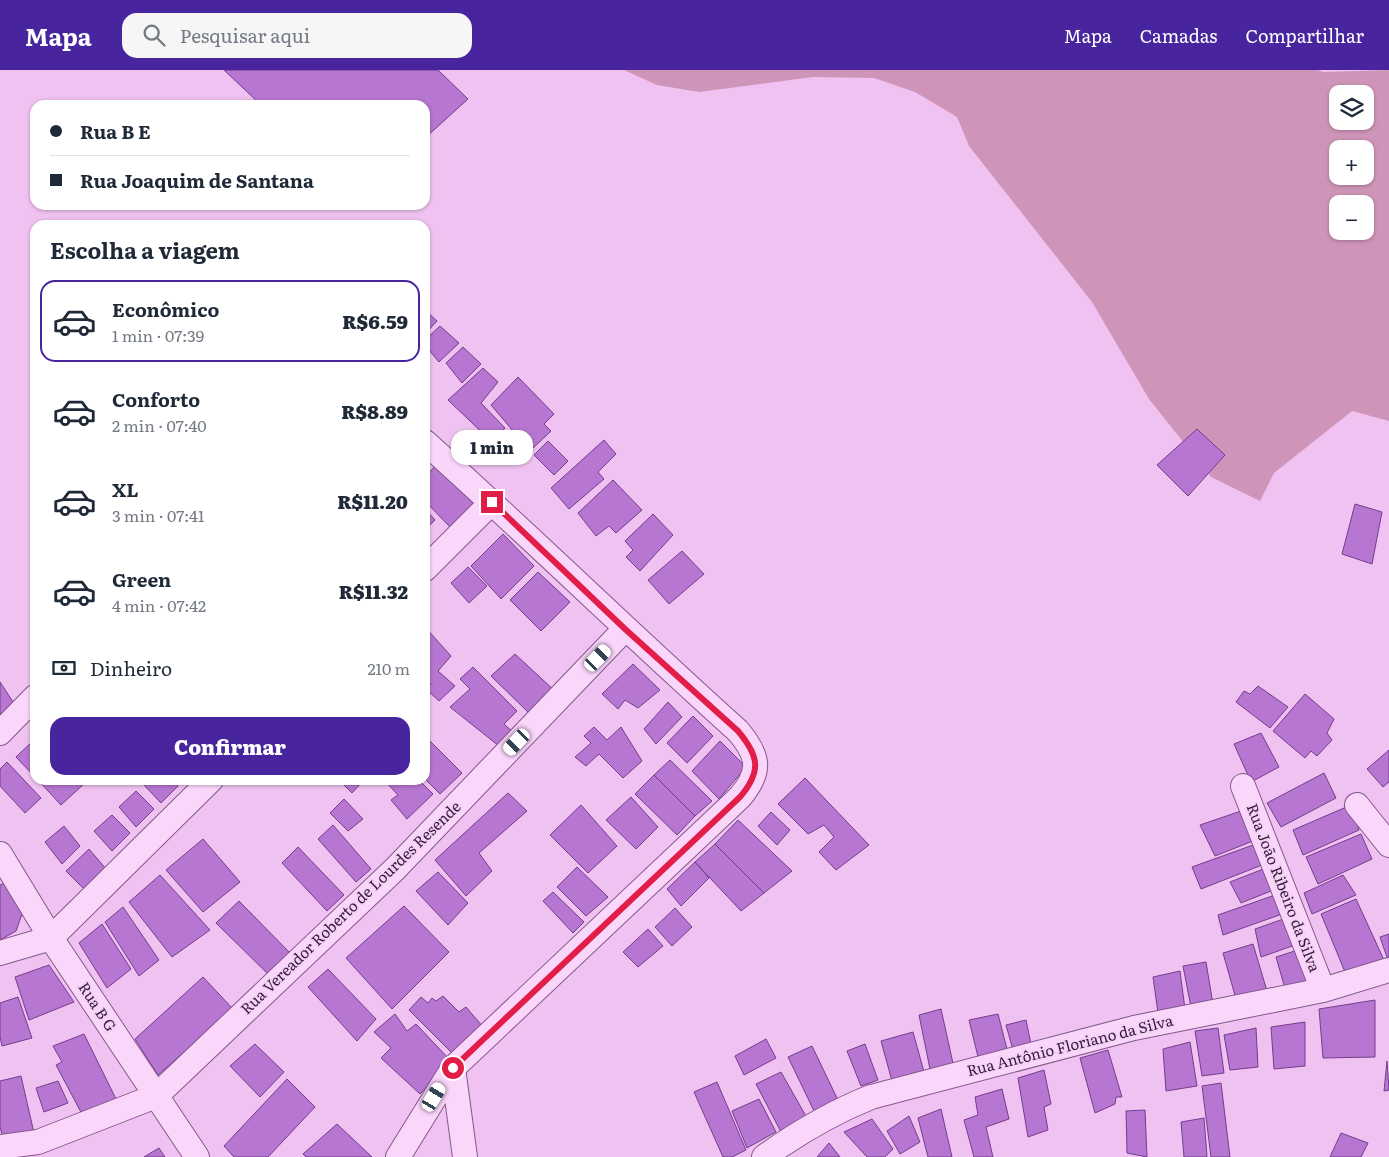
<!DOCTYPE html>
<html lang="pt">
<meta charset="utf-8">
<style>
:root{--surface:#fff;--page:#f6f6f7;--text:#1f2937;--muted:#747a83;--line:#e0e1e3;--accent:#48259e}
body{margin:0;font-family:Literata,serif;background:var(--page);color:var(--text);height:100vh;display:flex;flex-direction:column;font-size:19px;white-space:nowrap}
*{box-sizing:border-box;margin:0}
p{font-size:16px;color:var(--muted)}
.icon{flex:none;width:28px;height:28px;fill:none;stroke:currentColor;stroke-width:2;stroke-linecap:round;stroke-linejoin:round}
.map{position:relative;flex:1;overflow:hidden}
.drawer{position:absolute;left:30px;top:150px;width:400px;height:565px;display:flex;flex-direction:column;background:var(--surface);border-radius:15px;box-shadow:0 1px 4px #0004}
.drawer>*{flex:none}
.banner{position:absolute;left:30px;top:30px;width:400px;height:110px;border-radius:15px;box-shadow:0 1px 4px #0004;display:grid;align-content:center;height:110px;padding:0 20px;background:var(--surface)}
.fabs{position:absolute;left:1329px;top:15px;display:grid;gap:10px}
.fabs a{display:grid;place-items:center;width:45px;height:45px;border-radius:10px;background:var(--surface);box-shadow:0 1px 4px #0004;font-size:25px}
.end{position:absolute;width:22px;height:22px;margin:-11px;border:6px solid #e11d48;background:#fff;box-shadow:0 0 0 2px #fff}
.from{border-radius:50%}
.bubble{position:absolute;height:35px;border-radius:15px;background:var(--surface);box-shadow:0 1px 4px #0004;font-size:16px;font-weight:800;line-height:35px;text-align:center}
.car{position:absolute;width:15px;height:30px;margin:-15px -8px;border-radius:6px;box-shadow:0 0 4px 1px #0007;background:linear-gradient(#fff 24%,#345 0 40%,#fff 0 76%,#345 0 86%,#fff 0)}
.banner b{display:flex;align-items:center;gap:18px;height:48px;font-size:19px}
.banner b+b{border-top:1px solid var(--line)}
.banner i{width:12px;height:12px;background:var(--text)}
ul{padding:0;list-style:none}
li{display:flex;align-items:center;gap:15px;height:82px;margin:0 10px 8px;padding:0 10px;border:2px solid transparent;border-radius:15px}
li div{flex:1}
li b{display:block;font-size:19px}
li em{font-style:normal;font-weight:800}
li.active{border-color:var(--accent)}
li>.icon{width:45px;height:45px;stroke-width:1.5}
h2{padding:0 20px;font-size:22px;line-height:60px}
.pay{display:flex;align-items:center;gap:12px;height:55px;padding:0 20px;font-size:19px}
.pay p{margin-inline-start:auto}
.action{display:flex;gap:10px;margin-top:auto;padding:10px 20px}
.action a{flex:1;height:58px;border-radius:15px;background:var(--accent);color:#fff;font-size:20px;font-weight:800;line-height:58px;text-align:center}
header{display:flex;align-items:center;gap:30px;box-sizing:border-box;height:70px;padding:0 25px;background:var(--accent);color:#fff}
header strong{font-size:24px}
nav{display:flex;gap:28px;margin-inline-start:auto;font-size:18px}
.search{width:350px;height:45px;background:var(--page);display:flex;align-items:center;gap:12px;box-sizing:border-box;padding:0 18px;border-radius:15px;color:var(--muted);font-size:19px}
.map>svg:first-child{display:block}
.green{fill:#cf95b8;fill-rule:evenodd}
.building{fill:#b776d1;stroke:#743d8c}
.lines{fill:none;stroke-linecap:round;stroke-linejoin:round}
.minor-casing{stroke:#83588c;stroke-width:26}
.minor{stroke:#fbd6fb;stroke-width:24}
.route{stroke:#e11d48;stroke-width:6}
.labels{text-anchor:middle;stroke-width:4;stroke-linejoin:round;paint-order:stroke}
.street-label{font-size:15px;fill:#341d3b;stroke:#f7d2f7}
</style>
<header>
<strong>Mapa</strong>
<div class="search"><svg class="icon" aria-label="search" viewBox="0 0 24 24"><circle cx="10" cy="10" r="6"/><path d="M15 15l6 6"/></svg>Pesquisar aqui</div>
<nav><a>Mapa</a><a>Camadas</a><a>Compartilhar</a></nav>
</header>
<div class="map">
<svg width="1389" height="1087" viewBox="0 0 1389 1087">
<rect width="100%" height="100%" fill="#f0c2f1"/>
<path class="green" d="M 624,0 L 1318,0 L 1323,2 L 1389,0 L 1389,351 L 1352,341 L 1274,403 L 1260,431 L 1211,407 L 1149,329 L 1092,232 L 969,76 L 957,47 L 915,22 L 874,8 L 813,7 L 699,22 L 657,15 ZM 1338,24 L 1365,24 L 1365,51 L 1338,51 ZM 1338,79 L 1365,79 L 1365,106 L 1338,106 ZM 1338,134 L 1365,134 L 1365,161 L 1338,161 Z"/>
<path class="building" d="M 224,0 L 438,0 L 468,29 L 425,68 L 425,35 L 261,35 Z
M 425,240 L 437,251 L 425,264 Z
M 440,256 L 459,273 L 439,292 L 425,275 L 425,270 Z
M 463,277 L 481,294 L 462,313 L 446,293 Z
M 483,298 L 498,312 L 481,333 L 505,358 L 491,371 L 448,330 Z
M 518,307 L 554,344 L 544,354 L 551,361 L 530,381 L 491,335 Z
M 1197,359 L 1225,385 L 1188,426 L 1157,395 Z
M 604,370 L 616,384 L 598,402 L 604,409 L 569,439 L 551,418 Z
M 548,371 L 568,391 L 554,405 L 534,385 Z
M 435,396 L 474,434 L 450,457 L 425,431 L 425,407 Z
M 613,410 L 642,440 L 616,463 L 609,456 L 596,466 L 578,443 Z
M 1355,434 L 1382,442 L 1372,494 L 1342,484 Z
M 425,439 L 435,450 L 425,460 Z
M 653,444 L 673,465 L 640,501 L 626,487 L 633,480 L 625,471 Z
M 503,464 L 534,496 L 501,529 L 471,496 Z
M 682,481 L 704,504 L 669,534 L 648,510 Z
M 468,497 L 487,516 L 469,533 L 451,513 Z
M 538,502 L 570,532 L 541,561 L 510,530 Z
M 425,557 L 451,586 L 438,601 L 455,616 L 439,631 L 425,618 L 431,614 L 425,608 Z
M 515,584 L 556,622 L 531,645 L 491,606 Z
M 633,594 L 660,620 L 638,638 L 625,630 L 618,639 L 602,624 Z
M 473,597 L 517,641 L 504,654 L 513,662 L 499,676 L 450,637 L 470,619 L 460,609 Z
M 0,612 L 15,635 L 0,649 Z
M 1258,616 L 1288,637 L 1270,658 L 1236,632 L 1244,621 L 1250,624 Z
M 1305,624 L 1334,649 L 1327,663 L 1332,670 L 1317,686 L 1311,681 L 1305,688 L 1273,661 Z
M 668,632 L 682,647 L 656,674 L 644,659 Z
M 693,646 L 713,666 L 687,693 L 667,673 Z
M 594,657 L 607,670 L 621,657 L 642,691 L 623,708 L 599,684 L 586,696 L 575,687 L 591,673 L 584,666 Z
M 1261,663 L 1279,697 L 1251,712 L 1234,674 Z
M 425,666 L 462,703 L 440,724 L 425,709 Z
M 35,669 L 35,707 L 16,687 Z
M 720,671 L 746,697 L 719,729 L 692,701 Z
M 1389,680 L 1389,712 L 1383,717 L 1367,699 Z
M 670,690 L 712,731 L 695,746 L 654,705 Z
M 7,692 L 41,728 L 25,743 L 0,716 L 0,699 Z
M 1324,703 L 1336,728 L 1281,757 L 1267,733 Z
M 654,705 L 695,746 L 677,765 L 635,724 Z
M 805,708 L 869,775 L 836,800 L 819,782 L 834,767 L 824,755 L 808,764 L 778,734 Z
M 38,710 L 82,710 L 85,713 L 61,735 Z
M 147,710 L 173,710 L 178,716 L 161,733 L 143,714 Z
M 339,710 L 364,710 L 352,723 Z
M 384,710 L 419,710 L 433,724 L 407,749 L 391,730 L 398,725 Z
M 136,721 L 154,739 L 136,757 L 119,737 Z
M 508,723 L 527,741 L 479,783 L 492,801 L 466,826 L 435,790 Z
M 631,727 L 658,757 L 636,779 L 606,750 Z
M 344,729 L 363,749 L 348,761 L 330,743 Z
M 581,735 L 617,776 L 588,803 L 550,765 Z
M 1351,735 L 1359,760 L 1303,785 L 1293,760 Z
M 1241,741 L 1253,771 L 1215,786 L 1200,755 Z
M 771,742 L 790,760 L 777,775 L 758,756 Z
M 112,745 L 130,763 L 112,781 L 94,761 Z
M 738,750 L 792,801 L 764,823 L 715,774 Z
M 333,755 L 371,799 L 356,812 L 318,769 Z
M 64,756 L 80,776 L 62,794 L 45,772 Z
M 1361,764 L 1372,789 L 1318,814 L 1306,787 Z
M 203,769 L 240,812 L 203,842 L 166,800 Z
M 715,774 L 764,823 L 741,841 L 695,792 Z
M 1253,775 L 1262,795 L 1201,819 L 1192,797 Z
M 298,777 L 344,825 L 327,841 L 282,793 Z
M 89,779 L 107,800 L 86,821 L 66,801 Z
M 695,792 L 709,808 L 681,836 L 667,819 Z
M 577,797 L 608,827 L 586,846 L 557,817 Z
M 1266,798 L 1276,819 L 1241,833 L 1230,812 Z
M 438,802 L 468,833 L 448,855 L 416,821 Z
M 160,805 L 210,860 L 172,887 L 129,832 Z
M 1343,805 L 1356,825 L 1312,844 L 1304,823 Z
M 4,813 L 22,844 L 16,861 L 0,870 L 0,815 Z
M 553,822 L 584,852 L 573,863 L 543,831 Z
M 1278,824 L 1285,843 L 1223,865 L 1218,845 Z
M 1356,829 L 1384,890 L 1345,902 L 1321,844 Z
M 239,831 L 292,885 L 270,906 L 216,853 Z
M 404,836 L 449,882 L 392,939 L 346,888 Z
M 123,837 L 159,890 L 139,906 L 105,852 Z
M 675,838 L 692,857 L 672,876 L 655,857 Z
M 1289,847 L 1298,874 L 1261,887 L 1255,859 Z
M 102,854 L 131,899 L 107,918 L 79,873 Z
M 648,859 L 663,876 L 638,897 L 623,882 Z
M 1389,864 L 1389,893 L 1380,867 Z
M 1253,874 L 1267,921 L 1236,929 L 1223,883 Z
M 1301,879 L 1314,916 L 1286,922 L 1276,887 Z
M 1206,892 L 1213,934 L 1191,937 L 1183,896 Z
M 49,895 L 74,932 L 29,950 L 15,907 Z
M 328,899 L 376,949 L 357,971 L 308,917 Z
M 1180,901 L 1185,939 L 1158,943 L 1153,907 Z
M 203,907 L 233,939 L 158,1005 L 135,969 Z
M 443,926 L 459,942 L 466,937 L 484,958 L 454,985 L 409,940 L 421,927 L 428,933 L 432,928 L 436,931 Z
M 18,927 L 32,968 L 2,976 L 0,967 L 0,933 Z
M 1375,930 L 1375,987 L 1323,988 L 1319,939 Z
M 941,939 L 954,998 L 931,1004 L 919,945 Z
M 395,944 L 407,961 L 416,954 L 450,990 L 420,1024 L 381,988 L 391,978 L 374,962 Z
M 998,944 L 1008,983 L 979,991 L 969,950 Z
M 1026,950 L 1031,974 L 1013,980 L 1006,955 Z
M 1305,952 L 1305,996 L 1274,999 L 1271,957 Z
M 1218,958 L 1224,1003 L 1202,1006 L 1195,961 Z
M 1256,958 L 1258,997 L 1230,1000 L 1224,965 Z
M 913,962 L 924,1002 L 892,1011 L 881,971 Z
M 84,964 L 116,1029 L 83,1046 L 56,995 L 62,992 L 53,976 Z
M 766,969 L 776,988 L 744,1005 L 735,986 Z
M 1190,972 L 1197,1016 L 1166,1021 L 1163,979 Z
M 255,974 L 284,1002 L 260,1027 L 230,996 Z
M 865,974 L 878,1010 L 861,1016 L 847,981 Z
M 812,976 L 837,1028 L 815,1043 L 788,987 Z
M 1108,980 L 1122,1027 L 1116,1027 L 1115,1034 L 1095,1043 L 1080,988 Z
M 1387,991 L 1389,1020 L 1384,1021 Z
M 1044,1000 L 1051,1034 L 1044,1037 L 1048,1060 L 1028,1067 L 1018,1008 Z
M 781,1002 L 807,1048 L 781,1062 L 756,1014 Z
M 21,1006 L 34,1063 L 3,1068 L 0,1057 L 0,1011 Z
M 287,1009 L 315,1037 L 268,1087 L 234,1087 L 224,1076 Z
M 58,1011 L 68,1033 L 44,1042 L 36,1018 Z
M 717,1012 L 746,1080 L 732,1087 L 723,1087 L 694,1022 Z
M 1221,1013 L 1230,1087 L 1211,1087 L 1202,1016 Z
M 1002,1019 L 1009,1049 L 986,1057 L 993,1087 L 974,1087 L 964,1050 L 978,1045 L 975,1027 Z
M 759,1029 L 776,1062 L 747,1078 L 732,1041 Z
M 941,1039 L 952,1087 L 928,1087 L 918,1048 Z
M 1145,1040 L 1147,1087 L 1127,1083 L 1126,1041 Z
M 909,1046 L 920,1072 L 900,1084 L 887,1061 Z
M 1204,1048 L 1207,1087 L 1184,1087 L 1181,1052 Z
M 872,1049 L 893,1079 L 885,1087 L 867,1087 L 844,1062 Z
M 337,1054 L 372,1087 L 306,1087 L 303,1084 Z
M 1341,1063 L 1368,1073 L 1361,1087 L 1330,1087 Z
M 829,1073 L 840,1087 L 817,1087 Z
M 159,1078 L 165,1087 L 144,1087 Z"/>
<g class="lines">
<g class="minor-casing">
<path id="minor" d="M 425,499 L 492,432
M 0,663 L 35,627
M 1243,716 L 1323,920
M 1357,735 L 1389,775
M 0,784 L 51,868 L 197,1087
M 0,883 L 51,868 L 211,710
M 453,998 L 465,1087
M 0,1077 L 38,1072 L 156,1026 L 395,799 L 625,559
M 398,1087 L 453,998 L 740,727 C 762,701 759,686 738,661 C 632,566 531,467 425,372
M 764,1087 C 799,1062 831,1043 871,1027 L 1134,958 L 1323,920 L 1389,900"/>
</g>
<use href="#minor" class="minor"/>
</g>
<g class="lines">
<path class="route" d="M 453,998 L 740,727 C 762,701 759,686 738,661 L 625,559 L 492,432"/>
</g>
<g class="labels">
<g class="street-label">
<text transform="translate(1283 818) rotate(69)" y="5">Rua João Ribeiro da Silva</text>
<text transform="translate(351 838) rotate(-44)" y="5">Rua Vereador Roberto de Lourdes Resende</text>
<text transform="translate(97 937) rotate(57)" y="5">Rua B G</text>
<text transform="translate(1070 976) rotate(-14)" y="5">Rua Antônio Floriano da Silva</text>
</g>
</g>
</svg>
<div class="fabs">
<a><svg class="icon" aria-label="layers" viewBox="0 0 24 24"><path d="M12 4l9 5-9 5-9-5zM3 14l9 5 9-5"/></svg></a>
<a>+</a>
<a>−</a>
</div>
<i class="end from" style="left:453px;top:998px"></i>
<i class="end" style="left:492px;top:432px"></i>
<div class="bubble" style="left:451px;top:360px;width:82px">1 min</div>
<i class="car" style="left:598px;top:588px;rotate:44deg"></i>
<i class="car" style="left:517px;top:672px;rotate:224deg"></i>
<i class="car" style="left:434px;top:1027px;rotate:31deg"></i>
<div class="banner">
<b><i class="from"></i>Rua B E</b>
<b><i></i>Rua Joaquim de Santana</b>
</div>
<section class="drawer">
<h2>Escolha a viagem</h2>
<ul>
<li class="active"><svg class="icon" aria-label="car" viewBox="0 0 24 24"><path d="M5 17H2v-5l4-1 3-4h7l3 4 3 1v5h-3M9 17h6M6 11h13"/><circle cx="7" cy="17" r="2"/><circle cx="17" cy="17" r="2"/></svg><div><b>Econômico</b><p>1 min · 07:39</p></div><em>R$6.59</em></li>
<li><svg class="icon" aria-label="car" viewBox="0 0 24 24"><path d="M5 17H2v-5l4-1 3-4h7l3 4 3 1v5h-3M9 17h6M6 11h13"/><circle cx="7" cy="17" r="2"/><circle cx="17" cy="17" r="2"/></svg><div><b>Conforto</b><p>2 min · 07:40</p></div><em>R$8.89</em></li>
<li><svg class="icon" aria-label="car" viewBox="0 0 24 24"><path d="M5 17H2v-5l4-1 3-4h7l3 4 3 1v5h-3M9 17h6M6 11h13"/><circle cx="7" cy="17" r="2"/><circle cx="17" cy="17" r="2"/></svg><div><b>XL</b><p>3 min · 07:41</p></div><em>R$11.20</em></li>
<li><svg class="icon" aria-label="car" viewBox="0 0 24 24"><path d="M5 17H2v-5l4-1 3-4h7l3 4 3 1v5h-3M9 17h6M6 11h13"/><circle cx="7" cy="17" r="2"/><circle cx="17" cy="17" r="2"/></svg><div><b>Green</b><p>4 min · 07:42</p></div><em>R$11.32</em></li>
</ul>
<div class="pay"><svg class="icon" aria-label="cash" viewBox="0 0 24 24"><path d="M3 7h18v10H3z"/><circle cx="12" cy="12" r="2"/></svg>Dinheiro<p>210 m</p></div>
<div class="action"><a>Confirmar</a></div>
</section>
</div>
